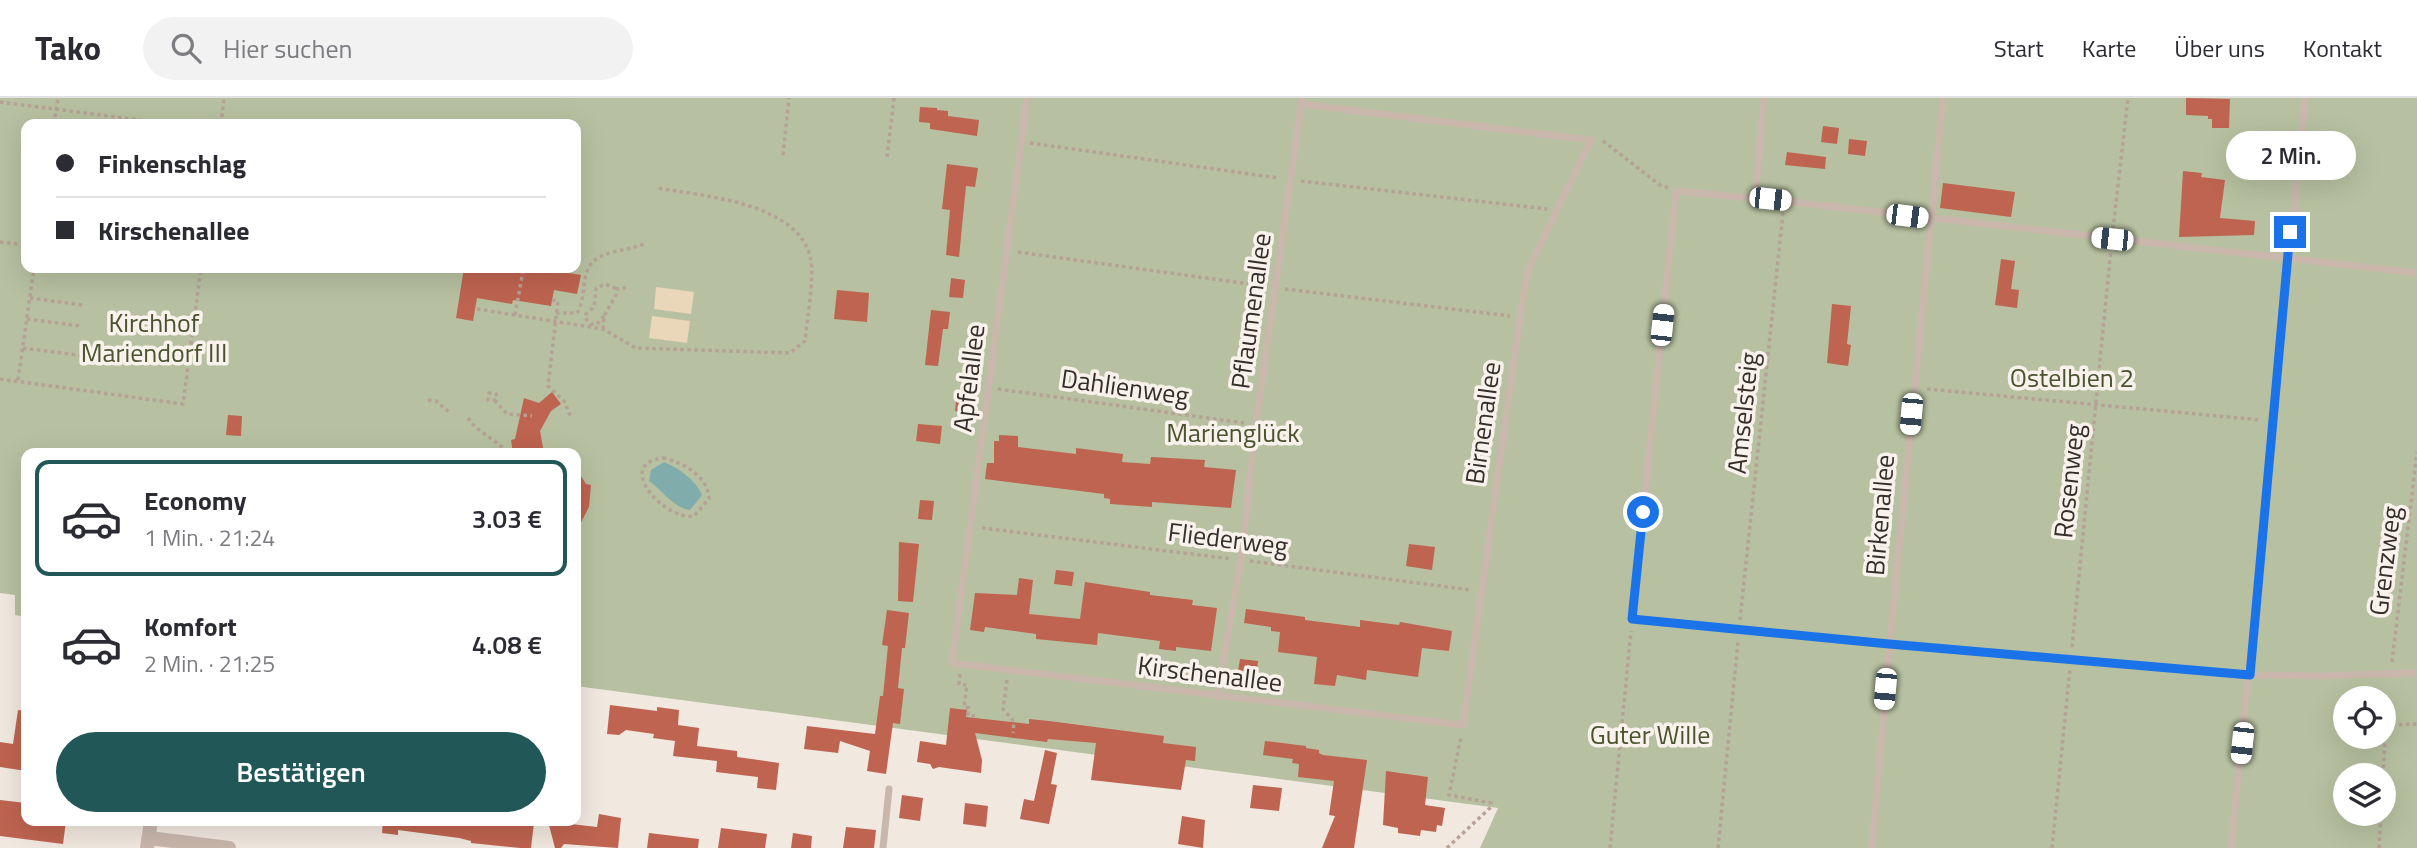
<!DOCTYPE html>
<html lang="de">
<meta charset="utf-8">
<style>
:root{--surface:#fff;--page:#f2f2f3;--text:#2b2b33;--muted:#7c7c81;--line:#e1e1e2;--accent:#225757}
body{margin:0;font-family:"Titillium Web",sans-serif;background:var(--page);color:var(--text);height:100vh;display:flex;flex-direction:column;font-size:26px;white-space:nowrap}
*{box-sizing:border-box;margin:0}
p{font-size:23px;color:var(--muted)}
.icon{flex:none;width:38px;height:38px;fill:none;stroke:currentColor;stroke-width:2;stroke-linecap:round;stroke-linejoin:round}
.map{position:relative;flex:1;overflow:hidden}
.drawer{position:absolute;left:21px;top:350px;width:560px;height:378px;display:flex;flex-direction:column;background:var(--surface);border-radius:14px;box-shadow:0 7px 28px #0002}
.drawer>*{flex:none}
.top-card{position:absolute;left:21px;top:21px;width:560px;height:154px;border-radius:14px;box-shadow:0 7px 28px #0002;display:grid;align-content:center;height:154px;padding:0 35px;background:var(--surface)}
.controls{position:absolute;left:2333px;top:588px;display:grid;gap:14px}
.controls a{display:grid;place-items:center;width:63px;height:63px;border-radius:50%;background:var(--surface);box-shadow:0 7px 28px #0002;font-size:35px}
.end{position:absolute;width:32px;height:32px;margin:-16px;border:9px solid #1a73e8;background:#fff;box-shadow:0 0 0 4px #fff}
.from{border-radius:50%}
.bubble{position:absolute;height:49px;border-radius:24px;background:var(--surface);box-shadow:0 7px 28px #0002;font-size:23px;font-weight:600;line-height:49px;text-align:center}
.car{position:absolute;width:21px;height:42px;margin:-21px -10px;border-radius:9px;box-shadow:0 0 5px 2px #0007;background:linear-gradient(#fff 24%,#345 0 40%,#fff 0 76%,#345 0 86%,#fff 0)}
.top-card b{display:flex;align-items:center;gap:24px;height:66px;font-size:26px}
.top-card b+b{border-top:2px solid var(--line)}
.top-card i{width:18px;height:18px;background:var(--text)}
ul{padding:12px 0 0;list-style:none}
li{display:flex;align-items:center;gap:21px;height:116px;margin:0 14px 10px;padding:0 21px;border:4px solid transparent;border-radius:14px}
li div{flex:1}
li b{display:block;font-size:26px}
li em{font-style:normal;font-weight:600}
li.current{border-color:var(--accent)}
li>.icon{width:63px;height:63px;stroke-width:1.5}
.cta{display:flex;gap:14px;margin-top:auto;padding:14px 35px}
.cta a{flex:1;height:80px;border-radius:42px;background:var(--accent);color:#fff;font-size:28px;font-weight:600;line-height:80px;text-align:center}
header{display:flex;align-items:center;gap:42px;box-sizing:border-box;height:98px;padding:0 35px;background:var(--surface);border-bottom:2px solid var(--line)}
header strong{font-size:33px}
nav{display:flex;gap:38px;margin-inline-start:auto;font-size:24px}
.search{width:490px;height:63px;background:var(--page);display:flex;align-items:center;gap:18px;box-sizing:border-box;padding:0 24px;border-radius:38px;color:var(--muted);font-size:26px}
.map>svg:first-child{display:block}
.green{fill:#b7c0a0;fill-rule:evenodd}
.sand{fill:#ead6b8}
.water{fill:#80adac}
.building{fill:#be6450}
.lines{fill:none;stroke-linecap:round;stroke-linejoin:round}
.path{stroke:#b5a196;stroke-width:3.5;stroke-dasharray:3.5 3.5;stroke-linecap:butt}
.service{stroke:#c9b7ac;stroke-width:7}
.minor{stroke:#c9b7ac;stroke-width:14}
.route{stroke:#1a73e8;stroke-width:9}
.labels{text-anchor:middle;stroke-width:7;stroke-linejoin:round;paint-order:stroke}
.street-label{font-size:26px;fill:#372e2a;stroke:#f9f2ec}
.park-label{font-size:26px;fill:#49542f;stroke:#f9f2ec}
</style>
<header>
<strong>Tako</strong>
<div class="search"><svg class="icon" aria-label="search" viewBox="0 0 24 24"><circle cx="10" cy="10" r="6"/><path d="M15 15l6 6"/></svg>Hier suchen</div>
<nav><a>Start</a><a>Karte</a><a>Über uns</a><a>Kontakt</a></nav>
</header>
<div class="map">
<svg width="2417" height="750" viewBox="0 0 2417 750">
<rect width="100%" height="100%" fill="#f1e8df"/>
<path class="green" d="M 0,0 L 2417,0 L 2417,750 L 1480,750 L 1498,710 L 576,588 L 576,355 L 26,355 L 26,519 L 15,517 L 15,497 L 0,495 ZM 26,26 L 576,26 L 576,170 L 26,170 ZM 2345,600 L 2384,600 L 2384,639 L 2345,639 ZM 2345,677 L 2384,677 L 2384,716 L 2345,716 Z"/>
<path class="sand" d="M 656,189 L 694,194 L 691,216 L 654,211 Z
M 652,218 L 690,223 L 687,245 L 649,240 Z"/>
<path class="water" d="M 664,364 C 678,370 696,382 702,397 L 690,412 C 674,410 662,392 649,383 L 651,372 Z"/>
<path class="building" d="M 2186,0 L 2230,1 L 2229,30 L 2212,30 L 2212,21 L 2208,21 L 2208,18 L 2186,17 Z
M 920,9 L 937,10 L 937,12 L 948,13 L 948,18 L 979,22 L 977,38 L 930,31 L 930,25 L 919,24 Z
M 1823,28 L 1839,30 L 1837,46 L 1821,44 Z
M 1849,41 L 1867,43 L 1865,58 L 1848,56 Z
M 1787,54 L 1826,59 L 1825,71 L 1785,67 Z
M 947,66 L 978,70 L 975,89 L 966,88 L 959,159 L 946,157 L 950,112 L 942,111 Z
M 2183,73 L 2202,75 L 2201,79 L 2225,82 L 2220,120 L 2255,123 L 2254,137 L 2179,139 Z
M 1943,85 L 2015,94 L 2011,119 L 1940,110 Z
M 2001,161 L 2015,163 L 2011,191 L 2019,192 L 2017,210 L 1995,207 Z
M 464,170 L 537,170 L 581,177 L 577,196 L 554,192 L 551,208 L 513,202 L 512,206 L 477,200 L 473,223 L 456,220 Z
M 951,180 L 965,182 L 963,200 L 949,199 Z
M 837,192 L 869,195 L 867,224 L 834,221 Z
M 1832,206 L 1851,208 L 1847,246 L 1851,247 L 1848,268 L 1827,265 Z
M 931,212 L 950,214 L 948,231 L 943,231 L 938,268 L 925,267 Z
M 552,294 L 561,306 L 551,313 L 540,333 L 544,355 L 513,355 L 511,342 L 515,341 L 524,300 L 539,305 Z
M 957,295 L 970,296 L 969,315 L 955,313 Z
M 228,317 L 242,318 L 241,338 L 226,337 Z
M 918,326 L 942,328 L 940,346 L 916,343 Z
M 999,337 L 1018,338 L 1018,349 L 1076,356 L 1076,350 L 1123,356 L 1122,364 L 1150,366 L 1151,359 L 1205,362 L 1204,369 L 1236,372 L 1231,410 L 1152,404 L 1152,409 L 1110,406 L 1110,401 L 1104,400 L 1104,396 L 985,381 L 987,365 L 994,365 L 994,343 L 999,343 Z
M 576,370 L 586,386 L 591,387 L 589,409 L 576,434 Z
M 920,402 L 934,403 L 932,422 L 918,421 Z
M 899,444 L 919,446 L 913,504 L 898,503 Z
M 1409,446 L 1435,449 L 1432,472 L 1406,468 Z
M 1056,472 L 1074,474 L 1072,488 L 1054,486 Z
M 1019,480 L 1033,482 L 1029,516 L 1080,521 L 1085,484 L 1150,494 L 1150,497 L 1193,502 L 1192,507 L 1217,510 L 1211,553 L 1176,549 L 1176,553 L 1159,551 L 1160,543 L 1098,535 L 1097,547 L 1036,541 L 1036,536 L 985,529 L 984,534 L 970,532 L 975,495 L 1017,497 Z
M 1246,511 L 1305,519 L 1305,522 L 1360,529 L 1360,522 L 1399,527 L 1400,524 L 1452,533 L 1449,553 L 1422,550 L 1418,579 L 1367,572 L 1366,582 L 1337,577 L 1335,588 L 1314,586 L 1317,559 L 1278,554 L 1280,534 L 1271,533 L 1271,529 L 1244,525 Z
M 887,512 L 909,515 L 905,550 L 902,550 L 898,590 L 904,591 L 900,626 L 893,625 L 886,676 L 867,673 L 870,653 L 840,643 L 838,655 L 804,651 L 807,628 L 875,636 L 880,598 L 883,598 L 888,548 L 882,547 Z
M 1240,561 L 1258,563 L 1256,581 L 1237,579 Z
M 610,607 L 657,613 L 657,609 L 679,612 L 678,627 L 699,630 L 697,648 L 737,653 L 737,659 L 779,665 L 776,692 L 757,690 L 758,679 L 716,674 L 717,663 L 673,658 L 675,643 L 653,640 L 654,636 L 626,632 L 619,637 L 607,636 Z
M 950,610 L 967,612 L 966,619 L 1029,626 L 1029,621 L 1049,623 L 1164,638 L 1163,645 L 1196,649 L 1195,663 L 1186,662 L 1181,692 L 1091,682 L 1096,645 L 1048,641 L 1047,644 L 975,635 L 982,662 L 981,675 L 939,669 L 933,671 L 930,666 L 917,664 L 920,643 L 946,647 Z
M 18,612 L 26,613 L 26,673 L 0,669 L 0,644 L 13,646 Z
M 1265,643 L 1306,648 L 1306,650 L 1319,652 L 1319,655 L 1323,657 L 1367,662 L 1354,750 L 1322,750 L 1335,718 L 1329,717 L 1334,683 L 1298,679 L 1299,666 L 1292,665 L 1293,661 L 1263,657 Z
M 1045,652 L 1057,655 L 1051,686 L 1057,687 L 1049,726 L 1020,721 L 1024,701 L 1034,703 Z
M 1386,673 L 1428,679 L 1425,707 L 1445,710 L 1442,728 L 1437,727 L 1436,734 L 1421,732 L 1420,738 L 1398,735 L 1398,730 L 1383,727 Z
M 1253,687 L 1282,690 L 1279,713 L 1250,710 Z
M 902,697 L 923,700 L 920,723 L 899,720 Z
M 0,702 L 26,705 L 26,723 L 66,723 L 63,746 L 0,738 Z
M 965,705 L 988,708 L 986,729 L 963,726 Z
M 599,716 L 621,720 L 618,750 L 564,746 L 561,750 L 555,750 L 549,727 L 555,728 L 555,723 L 571,723 L 571,726 L 597,729 Z
M 1182,718 L 1205,722 L 1203,750 L 1178,746 Z
M 383,723 L 515,723 L 534,725 L 531,750 L 520,750 L 471,745 L 471,743 L 459,740 L 398,732 L 398,737 L 382,735 Z
M 846,729 L 876,732 L 874,750 L 843,750 Z
M 721,730 L 767,736 L 765,750 L 718,750 Z
M 649,735 L 699,741 L 698,750 L 647,750 Z
M 793,735 L 812,738 L 811,750 L 791,750 Z"/>
<g class="lines">
<path class="path" d="M 0,4 L 170,26
M 54,26 L 58,0
M 221,26 L 224,0
M 1603,43 L 1660,87 L 1668,90
M 1030,45 L 1279,80
M 783,57 L 789,0
M 887,59 L 894,0
M 1301,83 L 1547,111
M 2113,131 L 2128,0
M 0,144 L 26,147
M 1018,154 L 1264,188
M 1285,191 L 1510,218
M 30,200 L 83,207
M 552,202 L 558,203 L 548,288 L 564,303 L 571,319
M 477,211 L 603,231 L 636,250 L 790,255 L 805,243 C 807,223 814,181 811,163 C 802,105 704,98 657,90
M 556,215 L 577,215 C 587,200 580,173 595,162 C 606,153 630,152 644,146
M 515,217 L 523,173 L 527,170
M 604,218 L 597,226 L 591,226 L 585,220 L 586,216 L 594,209 L 596,190 L 605,186 L 617,191
M 27,221 L 80,228
M 603,231 L 604,218 L 616,197 L 617,191 L 626,190
M 23,250 L 147,266
M 0,281 L 183,306 L 201,170
M 18,282 L 34,170
M 998,291 L 1244,325
M 1927,291 L 2261,322
M 428,302 L 436,303 L 450,315
M 496,302 L 488,302 L 489,295 L 496,296 L 496,304 L 507,316 L 532,318
M 468,320 C 477,335 496,340 507,355
M 535,355 L 540,352
M 565,355 L 567,349
M 663,360 C 683,364 709,379 709,401 L 694,418 C 665,423 613,366 663,360 Z
M 982,430 L 1232,461
M 1250,463 L 1471,492
M 1740,522 L 1783,115
M 2072,549 L 2111,150
M 2392,564 L 2417,354
M 960,576 L 959,586 L 967,587 L 964,609 L 969,610 L 968,617 L 976,618
M 1007,582 L 1003,611 L 1014,624 L 1013,635
M 2383,677 L 2386,627 L 2417,626
M 1447,750 L 1491,709 L 1491,705 L 1449,697 L 1461,639
M 1610,750 L 1631,533
M 1718,750 L 1738,543
M 2052,750 L 2070,571
M 2379,750 L 2381,716"/>
<path class="service" d="M 1027,0 L 952,565 L 1463,627 L 1520,219 L 1528,172 L 1591,42 L 1301,6
M 1755,100 L 1764,0
M 2417,175 L 1784,103 L 1676,93 L 1632,521 L 1889,546 L 2250,577 L 2318,578 L 2417,575
M 1217,599 L 1241,462 L 1256,326 L 1302,0
M 883,750 L 889,691
M 1872,750 L 1888,565 L 1943,0
M 2231,750 C 2257,500 2278,250 2305,0"/>
<path class="minor" d="M 149,740 L 229,750
M 147,750 L 151,723"/>
</g>
<g class="lines">
<path class="route" d="M 1643,414 L 1632,521 L 1889,546 L 2250,577 L 2290,134"/>
</g>
<g class="labels">
<g class="street-label">
<text transform="translate(1251 213) rotate(-82)" y="9">Pflaumenallee</text>
<text transform="translate(969 280) rotate(-83)" y="9">Apfelallee</text>
<text transform="translate(1125 289) rotate(8)" y="9">Dahlienweg</text>
<text transform="translate(1743 315) rotate(-84)" y="9">Amselsteig</text>
<text transform="translate(1483 325) rotate(-82)" y="9">Birnenallee</text>
<text transform="translate(2069 383) rotate(-84)" y="9">Rosenweg</text>
<text transform="translate(1880 417) rotate(-85)" y="9">Birkenallee</text>
<text transform="translate(1228 441) rotate(7)" y="9">Fliederweg</text>
<text transform="translate(2385 463) rotate(-83)" y="9">Grenzweg</text>
<text transform="translate(1210 576) rotate(7)" y="9">Kirschenallee</text>
</g>
<g class="park-label">
<text x="154" y="234">Kirchhof<tspan x="154" dy="30">Mariendorf III</tspan></text>
<text x="2072" y="289">Ostelbien 2</text>
<text x="1233" y="344">Marienglück</text>
<text x="1650" y="646">Guter Wille</text>
</g>
</g>
</svg>
<div class="controls">
<a><svg class="icon" aria-label="locate" viewBox="0 0 24 24"><circle cx="12" cy="12" r="6"/><path d="M12 2v4M12 18v4M2 12h4M18 12h4"/></svg></a>
<a><svg class="icon" aria-label="layers" viewBox="0 0 24 24"><path d="M12 4l9 5-9 5-9-5zM3 14l9 5 9-5"/></svg></a>
</div>
<i class="end from" style="left:1643px;top:414px"></i>
<i class="end" style="left:2290px;top:134px"></i>
<div class="bubble" style="left:2226px;top:33px;width:130px">2 Min.</div>
<i class="car" style="left:1770px;top:101px;rotate:96deg"></i>
<i class="car" style="left:1907px;top:118px;rotate:97deg"></i>
<i class="car" style="left:2112px;top:141px;rotate:276deg"></i>
<i class="car" style="left:1662px;top:227px;rotate:6deg"></i>
<i class="car" style="left:1911px;top:316px;rotate:185deg"></i>
<i class="car" style="left:1885px;top:591px;rotate:185deg"></i>
<i class="car" style="left:2242px;top:645px;rotate:186deg"></i>
<div class="top-card">
<b><i class="from"></i>Finkenschlag</b>
<b><i></i>Kirschenallee</b>
</div>
<section class="drawer">
<ul>
<li class="current"><svg class="icon" aria-label="car" viewBox="0 0 24 24"><path d="M5 17H2v-5l4-1 3-4h7l3 4 3 1v5h-3M9 17h6M6 11h13"/><circle cx="7" cy="17" r="2"/><circle cx="17" cy="17" r="2"/></svg><div><b>Economy</b><p>1 Min. · 21:24</p></div><em>3.03 €</em></li>
<li><svg class="icon" aria-label="car" viewBox="0 0 24 24"><path d="M5 17H2v-5l4-1 3-4h7l3 4 3 1v5h-3M9 17h6M6 11h13"/><circle cx="7" cy="17" r="2"/><circle cx="17" cy="17" r="2"/></svg><div><b>Komfort</b><p>2 Min. · 21:25</p></div><em>4.08 €</em></li>
</ul>
<div class="cta"><a>Bestätigen</a></div>
</section>
</div>
